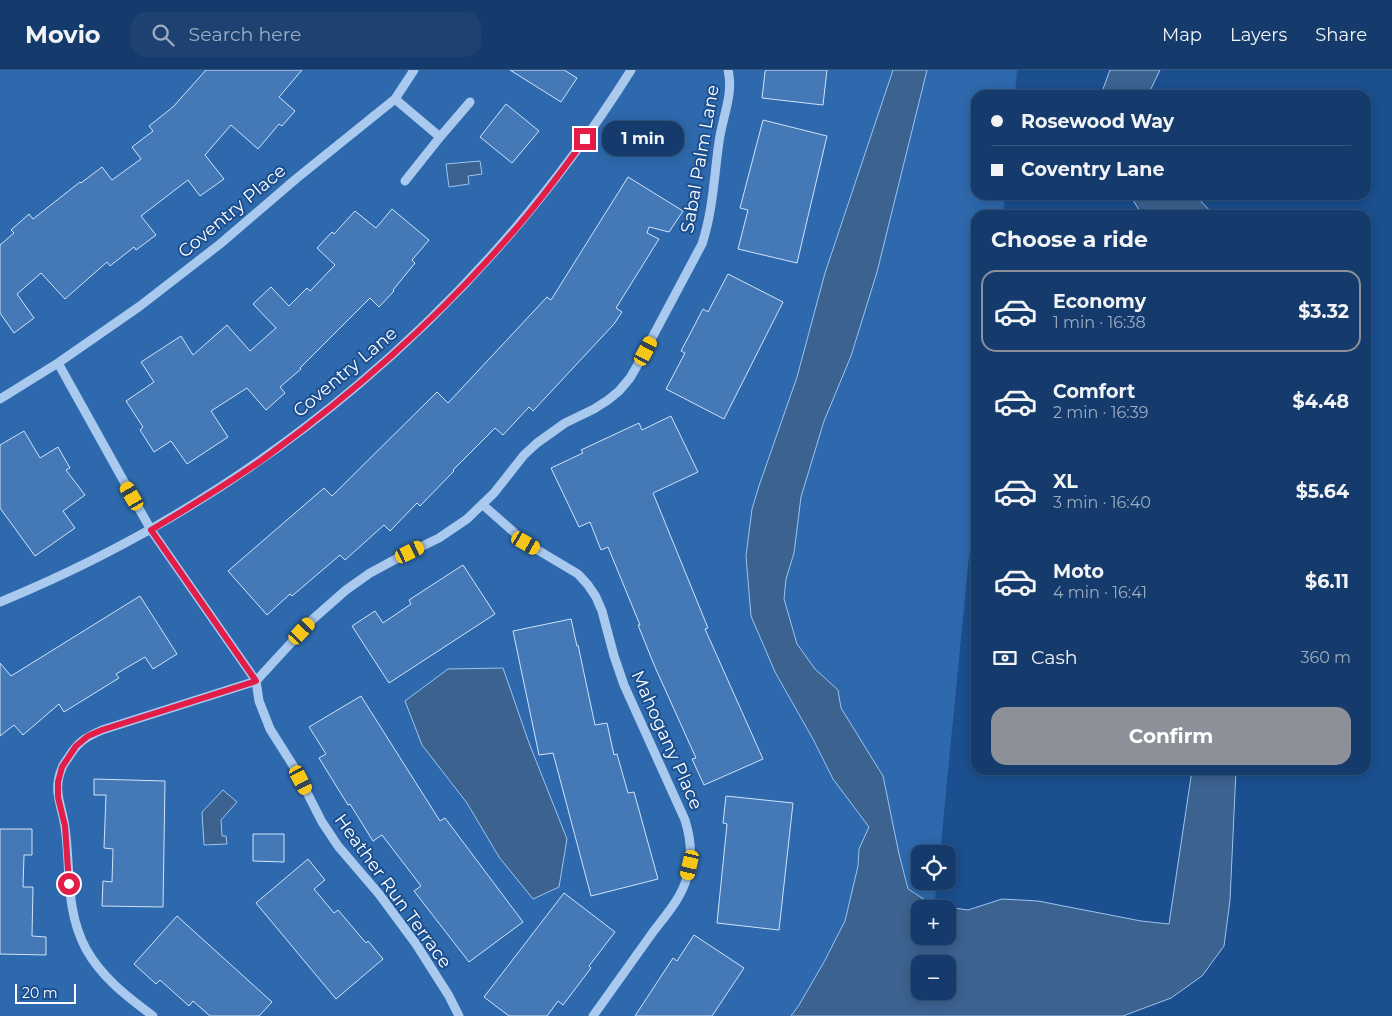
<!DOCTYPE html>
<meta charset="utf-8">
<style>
:root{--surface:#143b6b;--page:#1d4271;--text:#f1f3f6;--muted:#9dadc1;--line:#33557e;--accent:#8c9099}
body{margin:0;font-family:Montserrat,sans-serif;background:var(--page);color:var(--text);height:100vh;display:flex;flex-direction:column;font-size:19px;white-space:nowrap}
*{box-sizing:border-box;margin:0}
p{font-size:16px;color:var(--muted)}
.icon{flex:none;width:28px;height:28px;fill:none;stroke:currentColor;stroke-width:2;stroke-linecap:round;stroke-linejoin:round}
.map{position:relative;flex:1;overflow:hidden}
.details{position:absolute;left:971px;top:140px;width:400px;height:565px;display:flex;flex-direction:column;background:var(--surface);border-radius:15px;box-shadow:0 2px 12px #0003,0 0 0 1px var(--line)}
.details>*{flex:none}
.guide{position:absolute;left:971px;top:20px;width:400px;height:110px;border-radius:15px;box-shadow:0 2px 12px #0003,0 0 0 1px var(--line);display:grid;align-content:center;height:110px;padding:0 20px;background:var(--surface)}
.tools{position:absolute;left:911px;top:775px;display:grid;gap:10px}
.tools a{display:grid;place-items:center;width:45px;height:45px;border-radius:10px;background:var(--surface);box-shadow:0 2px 12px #0003,0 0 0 1px var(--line);font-size:25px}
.scale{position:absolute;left:15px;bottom:12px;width:61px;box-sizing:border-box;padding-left:5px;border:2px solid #fff;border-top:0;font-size:14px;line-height:18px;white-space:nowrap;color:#fff;-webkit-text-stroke:4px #1b4f8f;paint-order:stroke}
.end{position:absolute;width:22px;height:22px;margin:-11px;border:6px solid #e11d48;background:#fff;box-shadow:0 0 0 2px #fff}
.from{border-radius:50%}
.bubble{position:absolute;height:35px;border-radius:15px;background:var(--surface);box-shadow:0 2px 12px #0003,0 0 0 1px var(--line);font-size:16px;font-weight:700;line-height:35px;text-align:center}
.car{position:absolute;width:15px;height:30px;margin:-15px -8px;border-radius:6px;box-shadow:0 0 4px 1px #0007;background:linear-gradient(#f5c518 24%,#345 0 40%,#f5c518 0 76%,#345 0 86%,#f5c518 0)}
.guide b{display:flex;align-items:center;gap:18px;height:48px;font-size:19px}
.guide b+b{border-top:1px solid var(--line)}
.guide i{width:12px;height:12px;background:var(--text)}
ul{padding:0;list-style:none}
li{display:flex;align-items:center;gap:15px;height:82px;margin:0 10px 8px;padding:0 10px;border:2px solid transparent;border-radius:15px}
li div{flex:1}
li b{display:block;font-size:19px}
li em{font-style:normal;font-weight:700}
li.current{border-color:var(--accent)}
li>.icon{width:45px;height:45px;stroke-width:1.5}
h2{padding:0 20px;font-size:22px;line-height:60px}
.pay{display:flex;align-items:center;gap:12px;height:55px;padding:0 20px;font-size:19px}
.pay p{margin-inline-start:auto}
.primary-button{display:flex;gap:10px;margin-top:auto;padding:10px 20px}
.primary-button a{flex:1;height:58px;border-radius:15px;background:var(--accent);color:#fff;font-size:20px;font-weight:700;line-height:58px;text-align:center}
header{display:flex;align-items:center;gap:30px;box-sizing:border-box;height:70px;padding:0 25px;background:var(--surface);border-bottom:1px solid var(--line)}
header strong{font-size:24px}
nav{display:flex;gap:28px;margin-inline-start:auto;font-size:18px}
.search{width:350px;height:45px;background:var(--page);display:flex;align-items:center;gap:12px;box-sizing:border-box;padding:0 18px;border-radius:15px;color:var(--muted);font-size:19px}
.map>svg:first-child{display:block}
.green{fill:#2e69ad}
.water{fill:#3c6290;stroke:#9cc4f0;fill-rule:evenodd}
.building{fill:#4478b7;stroke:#cfe3fa}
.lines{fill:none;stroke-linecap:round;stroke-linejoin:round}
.minor{stroke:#a9c9ee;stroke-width:9}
.route{stroke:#e11d48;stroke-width:6}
.labels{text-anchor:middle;stroke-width:4;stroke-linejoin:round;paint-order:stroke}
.street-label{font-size:18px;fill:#fff;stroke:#1b4f8f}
</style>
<header>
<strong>Movio</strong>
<div class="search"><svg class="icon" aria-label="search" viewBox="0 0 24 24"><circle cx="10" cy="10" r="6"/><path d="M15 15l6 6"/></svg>Search here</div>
<nav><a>Map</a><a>Layers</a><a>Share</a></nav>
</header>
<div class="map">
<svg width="1392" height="946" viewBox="0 0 1392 946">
<rect width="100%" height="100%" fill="#1b4f8f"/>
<path class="green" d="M 0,0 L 1017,0 L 1015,25 L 976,25 L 976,125 L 1005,125 L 1003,145 L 976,145 L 976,414 L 940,784 L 920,784 L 920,811 L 937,811 L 934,839 L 920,839 L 920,921 L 924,946 L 0,946 Z"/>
<path class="water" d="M 893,0 L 927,0 L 877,202 L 851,286 L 824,351 L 801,427 L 794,483 L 786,509 L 784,529 L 797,574 L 815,599 L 838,620 L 841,638 L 883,706 L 899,784 L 908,819 L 933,835 L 968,840 L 1002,829 L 1038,831 L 1141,851 L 1169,854 L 1192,700 L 1236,700 L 1230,830 L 1224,876 L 1202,906 L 1171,928 L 1123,946 L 791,946 L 799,935 L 824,892 L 845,851 L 858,796 L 859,779 L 869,757 L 833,709 L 813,669 L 775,602 L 751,546 L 746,486 L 752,439 L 759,416 L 797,307 L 825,203 ZM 920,839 L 948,839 L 948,866 L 920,866 ZM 920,894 L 948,894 L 948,921 L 920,921 Z
M 1110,0 L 1160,0 L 1148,25 L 1102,25 L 1103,19 Z
M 480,91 L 482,104 L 468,106 L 469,114 L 449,117 L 446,94 Z
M 1130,125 L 1195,125 L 1214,145 L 1142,145 Z
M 503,598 L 529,673 L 567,769 L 559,817 L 533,829 L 499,787 L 467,733 L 422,675 L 405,631 L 448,599 Z
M 223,720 L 237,732 L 221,750 L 222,766 L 226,766 L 227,774 L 204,775 L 202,742 Z"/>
<path class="building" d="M 206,0 L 302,0 L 279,27 L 295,41 L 282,56 L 279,54 L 258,79 L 231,55 L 205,85 L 224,109 L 200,126 L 188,110 L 141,146 L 156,165 L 136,180 L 134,177 L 110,196 L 107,192 L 65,229 L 41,203 L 17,224 L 34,248 L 14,263 L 0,243 L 0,175 L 14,163 L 11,160 L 29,144 L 33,149 L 80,112 L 81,113 L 102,97 L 112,110 L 141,89 L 132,77 L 153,61 L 149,56 L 173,37 Z
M 510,0 L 564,0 L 577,8 L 561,32 Z
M 766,0 L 827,0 L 823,35 L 762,28 L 765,2 Z
M 506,34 L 539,61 L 512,93 L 480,67 Z
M 763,50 L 827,66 L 797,193 L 738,179 L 748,140 L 740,138 Z
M 628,107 L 683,141 L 669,162 L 649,157 L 647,163 L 659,169 L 616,238 L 622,242 L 614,254 L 533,341 L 529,337 L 503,365 L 495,358 L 453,400 L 454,401 L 420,436 L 417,433 L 390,461 L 384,455 L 345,490 L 340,485 L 292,526 L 290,524 L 267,545 L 228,501 L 324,418 L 332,426 L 437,322 L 448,333 L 547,227 L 551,230 Z
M 392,139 L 429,170 L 412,190 L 415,193 L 393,220 L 394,221 L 379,237 L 370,228 L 300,298 L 301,299 L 280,317 L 285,323 L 266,340 L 247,318 L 211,341 L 228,367 L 187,394 L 171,371 L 154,382 L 140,360 L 143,357 L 126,331 L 154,312 L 141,292 L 181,266 L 193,285 L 227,255 L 250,281 L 276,258 L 253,234 L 271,217 L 289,236 L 307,218 L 310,221 L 335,195 L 317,178 L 332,162 L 334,164 L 355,141 L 376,158 Z
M 728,204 L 783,232 L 724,349 L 666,319 L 685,283 L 681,281 L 703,239 L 708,242 Z
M 671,346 L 698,402 L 653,423 L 708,558 L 705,559 L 763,689 L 704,715 L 692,689 L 696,688 L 655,597 L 638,555 L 640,555 L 608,477 L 601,480 L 590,452 L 579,457 L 551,398 L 583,383 L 581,380 L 639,353 L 642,360 Z
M 24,361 L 40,388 L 58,377 L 70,398 L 66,400 L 85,425 L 63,441 L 75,458 L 35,486 L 0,438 L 0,375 Z
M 463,495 L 495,544 L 389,613 L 352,556 L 375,541 L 383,553 L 411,534 L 409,530 Z
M 140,526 L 177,584 L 153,599 L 145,587 L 116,604 L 119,608 L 64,642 L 59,634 L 23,665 L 14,655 L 0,666 L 0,593 L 11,606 Z
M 571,549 L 577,576 L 578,575 L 595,655 L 607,653 L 614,685 L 617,684 L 628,723 L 634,722 L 658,809 L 591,826 L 553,683 L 539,685 L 513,561 Z
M 361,626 L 440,751 L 445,748 L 523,852 L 469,892 L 414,821 L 421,816 L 382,765 L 373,771 L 350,734 L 348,735 L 319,688 L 326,684 L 309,657 Z
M 94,709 L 165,711 L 163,837 L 102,836 L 103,811 L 112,812 L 113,779 L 104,778 L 106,725 L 94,725 Z
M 726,726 L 793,733 L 779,860 L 717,853 L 727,754 L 723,753 Z
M 0,759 L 32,759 L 32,785 L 24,785 L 23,817 L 33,817 L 32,866 L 46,867 L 46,885 L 0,884 Z
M 253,764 L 284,764 L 284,792 L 253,791 Z
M 308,789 L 325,810 L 314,819 L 334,843 L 338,840 L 366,873 L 368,871 L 383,889 L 336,929 L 256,833 Z
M 564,823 L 615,862 L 589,896 L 591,898 L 563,935 L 558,931 L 547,946 L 509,946 L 484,927 Z
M 177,846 L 272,932 L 259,946 L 210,946 L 193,931 L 189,936 L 160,910 L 156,914 L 134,894 Z
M 694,865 L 744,898 L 712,946 L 635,946 L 673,888 L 677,891 Z"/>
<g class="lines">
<path class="minor" d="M 395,29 L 440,67 L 470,32
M 405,111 L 440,67
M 58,293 L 151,460 L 256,611 L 259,631 L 270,659 L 294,697 L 322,752 L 338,776 L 379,824 L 416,874 L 449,926 L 459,946
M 0,329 L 58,293 L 140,236 L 220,174 L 297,108 L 395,29 L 414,0
M 483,435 L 526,473 L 578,504 L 588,515 L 596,527 L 602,541 L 614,586 L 624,615 L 685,750 C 691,769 693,787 687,807 C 682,827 666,845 653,862 C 633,890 613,918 593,946
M 0,532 C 261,425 481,239 631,0
M 153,946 C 128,927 102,908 86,879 C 65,840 71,800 65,757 C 62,735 52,721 62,698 C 63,694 66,691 68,688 C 78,672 84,668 102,660 L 256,611 L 313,549 L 346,520 L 370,503 L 396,489 L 439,468 L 467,449 L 494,423 L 524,385 L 537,373 L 565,353 L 594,339 L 608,330 L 619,321 L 630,308 L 637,296 L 702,174 C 713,141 714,106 719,72 C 722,48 734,24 728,0"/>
</g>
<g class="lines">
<path class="route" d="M 69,814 L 65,756 L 58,727 L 58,712 L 62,697 L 76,676 L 88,666 L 102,660 L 256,611 L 151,460 C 191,436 232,412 270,384 C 356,321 435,251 505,171 C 534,139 560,104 585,69"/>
</g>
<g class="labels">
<g class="street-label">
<text transform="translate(700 89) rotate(-80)" y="6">Sabal Palm Lane</text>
<text transform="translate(232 141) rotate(-40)" y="6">Coventry Place</text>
<text transform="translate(345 302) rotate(-40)" y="6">Coventry Lane</text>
<text transform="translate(667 670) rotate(66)" y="6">Mahogany Place</text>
<text transform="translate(393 821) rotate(54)" y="6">Heather Run Terrace</text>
</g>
</g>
</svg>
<div class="tools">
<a><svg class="icon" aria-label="locate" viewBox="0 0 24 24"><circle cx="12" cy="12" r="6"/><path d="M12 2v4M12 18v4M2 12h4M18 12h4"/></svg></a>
<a>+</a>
<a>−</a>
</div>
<div class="scale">20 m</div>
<i class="end from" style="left:69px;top:814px"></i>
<i class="end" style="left:585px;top:69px"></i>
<div class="bubble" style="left:602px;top:51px;width:82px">1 min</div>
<i class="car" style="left:646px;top:281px;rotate:28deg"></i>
<i class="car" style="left:132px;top:426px;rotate:330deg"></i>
<i class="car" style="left:526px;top:473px;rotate:120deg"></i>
<i class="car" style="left:410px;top:482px;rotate:64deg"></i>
<i class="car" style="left:302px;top:561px;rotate:43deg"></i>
<i class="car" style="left:301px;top:710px;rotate:152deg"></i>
<i class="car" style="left:690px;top:795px;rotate:193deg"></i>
<div class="guide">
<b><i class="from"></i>Rosewood Way</b>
<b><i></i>Coventry Lane</b>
</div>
<section class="details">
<h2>Choose a ride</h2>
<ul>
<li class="current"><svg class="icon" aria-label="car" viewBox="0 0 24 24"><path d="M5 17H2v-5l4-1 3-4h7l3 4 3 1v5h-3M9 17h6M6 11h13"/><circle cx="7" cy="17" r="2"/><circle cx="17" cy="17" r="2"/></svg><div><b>Economy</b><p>1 min · 16:38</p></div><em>$3.32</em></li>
<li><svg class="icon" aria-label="car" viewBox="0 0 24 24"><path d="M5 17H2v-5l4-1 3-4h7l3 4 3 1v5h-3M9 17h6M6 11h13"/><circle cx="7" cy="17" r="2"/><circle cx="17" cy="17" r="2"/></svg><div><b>Comfort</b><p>2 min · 16:39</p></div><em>$4.48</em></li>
<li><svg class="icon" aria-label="car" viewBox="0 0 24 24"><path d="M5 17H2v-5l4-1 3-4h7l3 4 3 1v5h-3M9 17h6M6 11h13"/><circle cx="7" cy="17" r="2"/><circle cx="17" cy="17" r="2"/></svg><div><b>XL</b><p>3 min · 16:40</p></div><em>$5.64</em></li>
<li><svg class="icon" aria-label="car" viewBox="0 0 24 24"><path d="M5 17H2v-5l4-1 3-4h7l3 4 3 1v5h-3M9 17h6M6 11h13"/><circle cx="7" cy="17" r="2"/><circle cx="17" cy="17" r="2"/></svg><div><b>Moto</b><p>4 min · 16:41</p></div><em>$6.11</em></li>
</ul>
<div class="pay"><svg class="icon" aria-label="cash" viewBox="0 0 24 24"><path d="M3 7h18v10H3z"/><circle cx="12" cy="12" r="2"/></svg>Cash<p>360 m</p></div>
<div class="primary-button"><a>Confirm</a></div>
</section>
</div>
